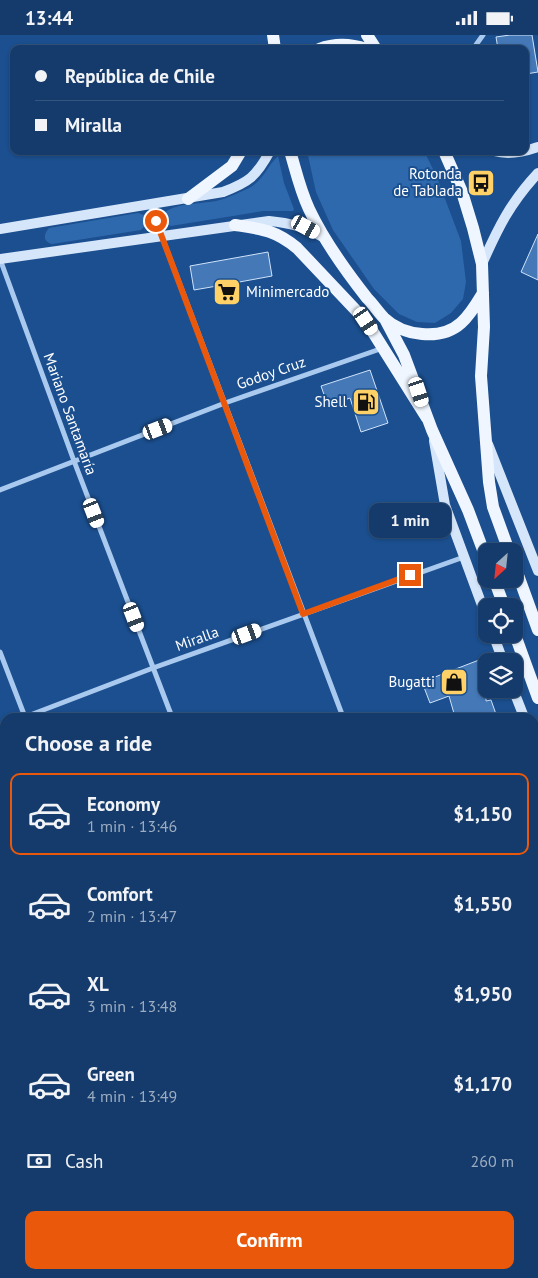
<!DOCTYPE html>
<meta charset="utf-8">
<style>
:root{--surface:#143b6b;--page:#1d4271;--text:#f1f3f6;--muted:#9dadc1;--line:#33557e;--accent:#ea580c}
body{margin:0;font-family:"PT Sans",sans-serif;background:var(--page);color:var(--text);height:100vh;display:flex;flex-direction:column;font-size:19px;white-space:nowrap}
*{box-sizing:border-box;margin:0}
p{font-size:16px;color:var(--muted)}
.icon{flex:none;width:28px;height:28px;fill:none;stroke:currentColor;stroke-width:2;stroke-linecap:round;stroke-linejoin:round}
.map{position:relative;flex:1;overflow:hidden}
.side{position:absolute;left:0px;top:678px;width:539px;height:566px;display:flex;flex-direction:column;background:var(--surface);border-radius:15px 15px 0 0;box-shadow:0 1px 4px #0004,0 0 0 1px var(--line)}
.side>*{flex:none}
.top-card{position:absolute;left:10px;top:10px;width:519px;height:110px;border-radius:10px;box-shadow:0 1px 4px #0004,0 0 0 1px var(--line);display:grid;align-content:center;height:110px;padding:0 25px;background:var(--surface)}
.needle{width:32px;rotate:207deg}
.tools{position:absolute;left:478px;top:508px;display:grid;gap:10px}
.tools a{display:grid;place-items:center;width:45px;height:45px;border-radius:10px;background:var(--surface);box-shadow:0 1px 4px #0004,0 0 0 1px var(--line);font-size:25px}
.end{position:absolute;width:22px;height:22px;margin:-11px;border:6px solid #ea580c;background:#fff;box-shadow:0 0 0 2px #fff}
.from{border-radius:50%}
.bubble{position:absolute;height:35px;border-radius:10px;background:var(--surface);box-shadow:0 1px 4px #0004,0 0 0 1px var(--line);font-size:16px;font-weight:600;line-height:35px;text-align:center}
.car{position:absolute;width:15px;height:30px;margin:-15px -8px;border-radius:6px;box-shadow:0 0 4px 1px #0007;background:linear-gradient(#fff 24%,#345 0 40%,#fff 0 76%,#345 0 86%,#fff 0)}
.top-card b{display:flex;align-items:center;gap:18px;height:48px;font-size:19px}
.top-card b+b{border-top:1px solid var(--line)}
.top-card i{width:12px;height:12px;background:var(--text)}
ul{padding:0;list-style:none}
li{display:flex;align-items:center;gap:15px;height:82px;margin:0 10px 8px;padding:0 15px;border:2px solid transparent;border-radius:10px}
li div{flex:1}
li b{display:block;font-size:19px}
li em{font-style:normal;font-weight:600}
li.active{border-color:var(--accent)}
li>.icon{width:45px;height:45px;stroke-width:1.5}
h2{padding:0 25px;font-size:22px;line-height:60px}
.pay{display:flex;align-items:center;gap:12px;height:55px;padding:0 25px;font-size:19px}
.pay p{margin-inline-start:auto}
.primary-button{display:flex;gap:10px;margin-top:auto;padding:10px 25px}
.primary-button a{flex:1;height:58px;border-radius:10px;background:var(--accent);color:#fff;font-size:20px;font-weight:600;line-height:58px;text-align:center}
.status{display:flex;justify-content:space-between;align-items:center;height:35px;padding:0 25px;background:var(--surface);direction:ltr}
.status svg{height:14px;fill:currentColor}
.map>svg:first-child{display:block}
.green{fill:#2e69ad}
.building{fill:#4478b7;stroke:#cfe3fa}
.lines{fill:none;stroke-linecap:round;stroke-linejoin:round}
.street{stroke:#a9c9ee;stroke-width:5}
.secondary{stroke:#d6e6fa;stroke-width:10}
.primary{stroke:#f0f6ff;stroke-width:12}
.route{stroke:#ea580c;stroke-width:6}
.labels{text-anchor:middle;stroke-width:4;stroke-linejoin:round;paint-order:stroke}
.poi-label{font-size:15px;fill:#fff;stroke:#1b4f8f;text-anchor:end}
.street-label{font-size:15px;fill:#fff;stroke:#1b4f8f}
</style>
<div class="status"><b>13:44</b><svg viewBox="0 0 49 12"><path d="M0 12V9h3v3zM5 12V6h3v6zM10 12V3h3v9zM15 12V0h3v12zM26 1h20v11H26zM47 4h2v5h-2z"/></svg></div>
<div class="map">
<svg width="538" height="1243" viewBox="0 0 538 1243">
<rect width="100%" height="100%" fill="#1b4f8f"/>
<path class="green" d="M 307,116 L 424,116 L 436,140 L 461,206 L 466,247 L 463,264 L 451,278 L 435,288 L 417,287 L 399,279 L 374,254 L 333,195 L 316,157 Z
M 278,121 L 284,148 L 294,174 L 293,176 L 263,176 L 171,191 L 163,187 L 163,179 C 173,168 201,169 216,166 C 228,163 238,158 249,153 C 264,145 267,131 278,121 Z
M 138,178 L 144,180 L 147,185 L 145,191 L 141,195 L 52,209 C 43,206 43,200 49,193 Z"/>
<path class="building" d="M 510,0 L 532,0 L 538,37 L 526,39 L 525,14 L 498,14 L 496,2 Z
M 538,199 L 538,245 L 521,237 Z
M 268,217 L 272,241 L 234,248 L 237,262 L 220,266 L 217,251 L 194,255 L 190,231 Z
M 370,335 L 388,388 L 361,397 L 350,363 L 328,371 L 321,351 Z
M 479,625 L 486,644 L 486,666 L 491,665 L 497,682 L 455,682 L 449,661 L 430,668 L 422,647 Z"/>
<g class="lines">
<path class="street" d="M 473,14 L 483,0
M 150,170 L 343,682
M 0,224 L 74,426 L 172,682
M 0,455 L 225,368 L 383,313
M 0,617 L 25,682
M 25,682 L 153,633 L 464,522
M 0,691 L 5,690
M 534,806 L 538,805
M 0,1001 L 5,1014
M 91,1239 L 92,1243
M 233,1239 L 235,1243
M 250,1243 L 262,1239"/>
<path class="secondary" d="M 494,116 C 508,120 524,117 538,112
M 0,194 L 223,157 C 249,147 256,142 270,116
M 0,224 L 269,186 C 291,188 304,192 323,202
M 482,229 C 498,193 510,168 538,138
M 434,406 L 445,470 L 486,581
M 488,409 L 538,536
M 493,599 L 503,626
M 513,654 L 524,682
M 534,710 L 538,722"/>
<path class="primary" d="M 273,0 L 275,14
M 367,0 L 376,14
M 319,14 C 335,8 349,8 366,14
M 290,116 C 296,136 300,155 309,174 C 324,206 345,235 367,263 C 373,269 378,277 384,283 C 403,301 441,306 461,288 C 470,280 477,268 483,258
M 444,116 L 462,157 L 473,193 L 482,229 L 484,292 L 481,341 L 489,447 L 493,472 L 509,516
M 188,164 L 232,131 L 241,116
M 235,190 C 262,194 275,195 297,213 L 366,286 L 427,383
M 385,284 L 404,320 L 432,395 L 468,475 L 486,523
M 514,529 L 538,595
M 494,544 L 504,571
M 514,597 L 538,663"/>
</g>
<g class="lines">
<path class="route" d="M 156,186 L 303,579 L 410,540"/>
</g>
<defs>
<g id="bus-square" transform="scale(1.4375)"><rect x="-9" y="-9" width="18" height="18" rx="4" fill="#ffd166" stroke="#1b4f8f"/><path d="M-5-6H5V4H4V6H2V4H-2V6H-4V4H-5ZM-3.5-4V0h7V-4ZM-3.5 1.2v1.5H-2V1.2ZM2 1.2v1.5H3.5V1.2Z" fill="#111"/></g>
<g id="supermarket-square" transform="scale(1.4375)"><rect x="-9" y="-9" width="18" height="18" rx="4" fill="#ffd166" stroke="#1b4f8f"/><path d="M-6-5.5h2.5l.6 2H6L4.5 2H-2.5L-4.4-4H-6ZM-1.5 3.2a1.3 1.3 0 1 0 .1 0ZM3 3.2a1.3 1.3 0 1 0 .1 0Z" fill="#111"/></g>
<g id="fuel-square" transform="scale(1.4375)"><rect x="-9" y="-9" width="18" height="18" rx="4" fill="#ffd166" stroke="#1b4f8f"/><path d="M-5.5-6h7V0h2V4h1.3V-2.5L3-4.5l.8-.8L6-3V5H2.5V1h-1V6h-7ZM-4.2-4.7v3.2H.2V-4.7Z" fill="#111"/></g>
<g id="shop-square" transform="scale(1.4375)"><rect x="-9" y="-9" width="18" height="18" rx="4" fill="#ffd166" stroke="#1b4f8f"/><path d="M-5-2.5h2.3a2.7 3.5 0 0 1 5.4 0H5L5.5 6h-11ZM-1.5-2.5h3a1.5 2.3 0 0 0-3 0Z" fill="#111"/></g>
</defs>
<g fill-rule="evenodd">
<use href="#bus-square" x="481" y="148"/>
<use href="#supermarket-square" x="227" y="257"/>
<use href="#fuel-square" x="366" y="367"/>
<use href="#shop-square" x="454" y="647"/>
</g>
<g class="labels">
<g class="poi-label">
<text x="462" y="144">Rotonda<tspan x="462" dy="17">de Tablada</tspan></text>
<text x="246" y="262" text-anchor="start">Minimercado</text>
<text x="347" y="372">Shell</text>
<text x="435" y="652">Bugatti</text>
</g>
<g class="street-label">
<text transform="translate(271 338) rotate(-19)" y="5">Godoy Cruz</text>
<text transform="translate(70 379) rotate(70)" y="5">Mariano Santamaría</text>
<text transform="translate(197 604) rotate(-20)" y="5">Miralla</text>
</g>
</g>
</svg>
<div class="tools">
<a><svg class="needle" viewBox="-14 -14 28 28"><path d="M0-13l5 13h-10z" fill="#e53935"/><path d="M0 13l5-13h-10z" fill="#9dadc1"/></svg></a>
<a><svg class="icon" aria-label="locate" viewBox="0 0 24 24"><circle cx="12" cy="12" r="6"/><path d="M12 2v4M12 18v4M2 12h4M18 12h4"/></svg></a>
<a><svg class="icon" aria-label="layers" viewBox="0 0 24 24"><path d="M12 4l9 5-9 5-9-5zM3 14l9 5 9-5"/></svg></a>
</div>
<i class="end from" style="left:156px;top:186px"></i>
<i class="end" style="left:410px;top:540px"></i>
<div class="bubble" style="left:369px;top:468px;width:82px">1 min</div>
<i class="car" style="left:306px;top:192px;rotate:119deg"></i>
<i class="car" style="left:366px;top:286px;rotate:146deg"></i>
<i class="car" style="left:419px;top:357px;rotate:162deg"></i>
<i class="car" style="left:158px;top:394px;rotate:69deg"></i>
<i class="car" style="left:94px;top:478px;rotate:159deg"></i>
<i class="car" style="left:134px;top:582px;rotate:159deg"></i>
<i class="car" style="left:247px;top:599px;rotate:70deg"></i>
<div class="top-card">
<b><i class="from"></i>República de Chile</b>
<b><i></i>Miralla</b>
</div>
<section class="side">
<h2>Choose a ride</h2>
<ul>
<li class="active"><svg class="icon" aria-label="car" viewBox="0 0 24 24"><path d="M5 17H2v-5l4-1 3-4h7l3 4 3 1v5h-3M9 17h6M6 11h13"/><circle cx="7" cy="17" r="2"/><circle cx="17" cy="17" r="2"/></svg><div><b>Economy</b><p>1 min · 13:46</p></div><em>$1,150</em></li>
<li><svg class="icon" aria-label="car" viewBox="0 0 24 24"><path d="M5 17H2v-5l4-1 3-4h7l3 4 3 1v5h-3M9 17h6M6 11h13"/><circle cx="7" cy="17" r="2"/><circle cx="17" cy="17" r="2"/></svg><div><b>Comfort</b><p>2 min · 13:47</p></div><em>$1,550</em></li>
<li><svg class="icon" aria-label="car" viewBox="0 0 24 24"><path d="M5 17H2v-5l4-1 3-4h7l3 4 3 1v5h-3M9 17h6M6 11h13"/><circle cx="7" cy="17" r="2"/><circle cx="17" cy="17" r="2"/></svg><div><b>XL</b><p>3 min · 13:48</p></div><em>$1,950</em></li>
<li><svg class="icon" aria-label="car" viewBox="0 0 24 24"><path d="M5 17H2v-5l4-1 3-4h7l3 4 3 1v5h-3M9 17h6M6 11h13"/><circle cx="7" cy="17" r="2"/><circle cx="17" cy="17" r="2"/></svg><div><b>Green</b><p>4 min · 13:49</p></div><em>$1,170</em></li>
</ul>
<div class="pay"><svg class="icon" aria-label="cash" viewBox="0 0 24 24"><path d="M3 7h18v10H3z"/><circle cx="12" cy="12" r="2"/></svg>Cash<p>260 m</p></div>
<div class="primary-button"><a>Confirm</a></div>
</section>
</div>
